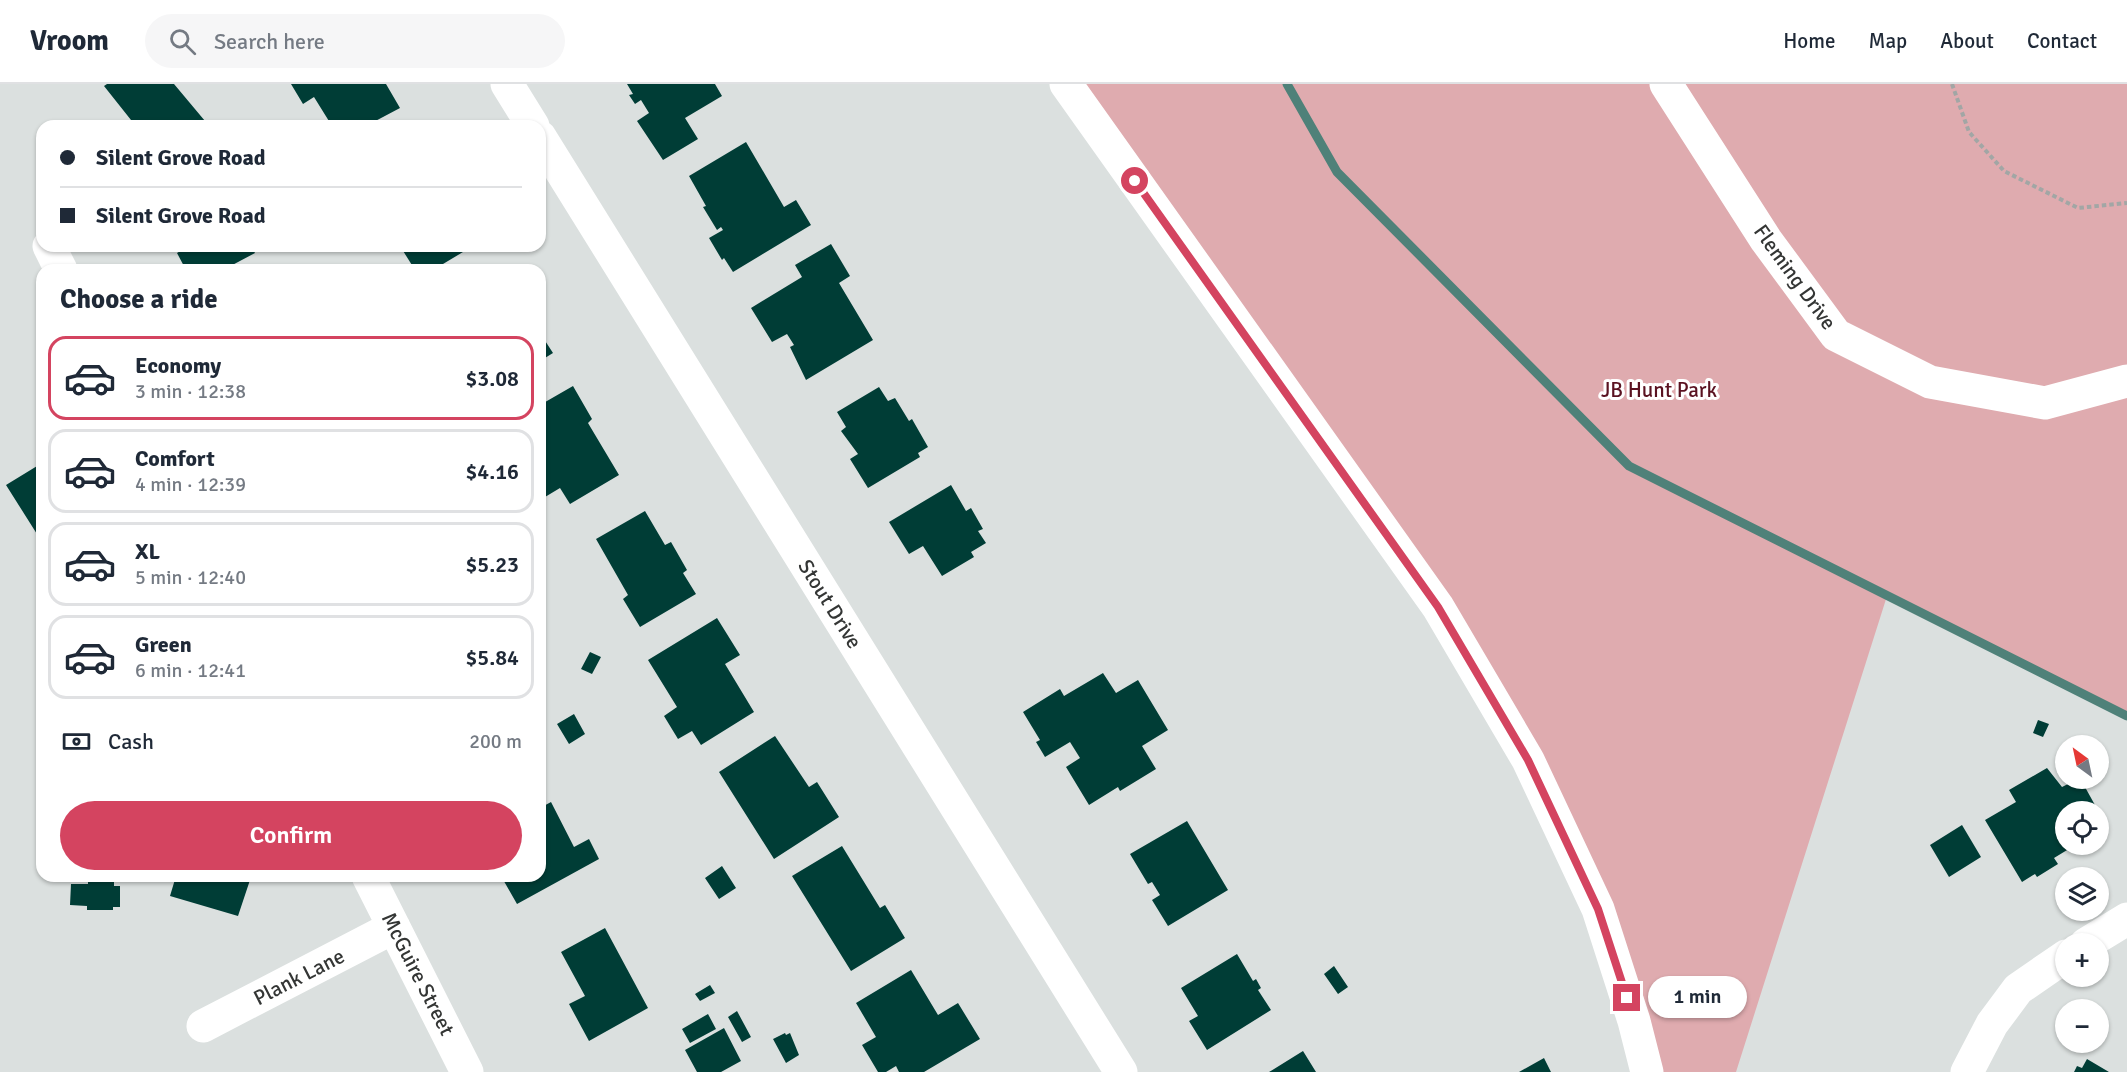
<!DOCTYPE html>
<meta charset="utf-8">
<style>
:root{--surface:#fff;--page:#f6f6f7;--text:#1f2937;--muted:#747a83;--line:#e0e1e3;--accent:#d44460}
body{margin:0;font-family:Signika,sans-serif;background:var(--page);color:var(--text);height:100vh;display:flex;flex-direction:column;font-size:22px;white-space:nowrap}
*{box-sizing:border-box;margin:0}
p{font-size:20px;color:var(--muted)}
.icon{flex:none;width:33px;height:33px;fill:none;stroke:currentColor;stroke-width:2;stroke-linecap:round;stroke-linejoin:round}
.map{position:relative;flex:1;overflow:hidden}
.details{position:absolute;left:36px;top:180px;width:510px;height:618px;display:flex;flex-direction:column;background:var(--surface);border-radius:18px;box-shadow:0 2px 4px #0004}
.details>*{flex:none}
.hud{position:absolute;left:36px;top:36px;width:510px;height:132px;border-radius:18px;box-shadow:0 2px 4px #0004;display:grid;align-content:center;height:132px;padding:0 24px;background:var(--surface)}
.needle{width:39px;rotate:327deg}
.controls{position:absolute;left:2055px;top:651px;display:grid;gap:12px}
.controls a{display:grid;place-items:center;width:54px;height:54px;border-radius:50%;background:var(--surface);box-shadow:0 2px 4px #0004;font-size:30px}
.end{position:absolute;width:27px;height:27px;margin:-14px;border:8px solid #d44460;background:#fff;box-shadow:0 0 0 3px #fff}
.from{border-radius:50%}
.bubble{position:absolute;height:42px;border-radius:21px;background:var(--surface);box-shadow:0 2px 4px #0004;font-size:20px;font-weight:600;line-height:42px;text-align:center}
.hud b{display:flex;align-items:center;gap:21px;height:57px;font-size:22px}
.hud b+b{border-top:2px solid var(--line)}
.hud i{width:15px;height:15px;background:var(--text)}
ul{padding:0;list-style:none}
li{display:flex;align-items:center;gap:18px;height:84px;margin:0 12px 9px;padding:0 12px;border:3px solid var(--line);border-radius:18px}
li div{flex:1}
li b{display:block;font-size:22px}
li em{font-style:normal;font-weight:600}
li.current{border-color:var(--accent)}
li>.icon{width:54px;height:54px;stroke-width:1.5}
h2{padding:0 24px;font-size:27px;line-height:72px}
.pay{display:flex;align-items:center;gap:15px;height:66px;padding:0 24px;font-size:22px}
.pay p{margin-inline-start:auto}
.action{display:flex;gap:12px;margin-top:auto;padding:12px 24px}
.action a{flex:1;height:69px;border-radius:36px;background:var(--accent);color:#fff;font-size:24px;font-weight:600;line-height:69px;text-align:center}
header{display:flex;align-items:center;gap:36px;box-sizing:border-box;height:84px;padding:0 30px;background:var(--surface);border-bottom:2px solid var(--line)}
header strong{font-size:28px}
nav{display:flex;gap:33px;margin-inline-start:auto;font-size:21px}
.search{width:420px;height:54px;background:var(--page);display:flex;align-items:center;gap:15px;box-sizing:border-box;padding:0 21px;border-radius:33px;color:var(--muted);font-size:22px}
.map>svg:first-child{display:block}
.green{fill:#dfabaf}
.lines{fill:none;stroke-linecap:round;stroke-linejoin:round}
.stream{stroke:#4f8179;stroke-width:9}
.building{fill:#003d36}
.path{stroke:#a2a6a5;stroke-width:4;stroke-dasharray:4.5 3;stroke-linecap:butt}
.street{stroke:#fff;stroke-width:33}
.secondary{stroke:#fff;stroke-width:33}
.route{stroke:#d44460;stroke-width:8}
.labels{text-anchor:middle;stroke-width:6;stroke-linejoin:round;paint-order:stroke}
.street-label{font-size:21px;fill:#343635;stroke:#fff}
.park-label{font-size:21px;fill:#5a1221;stroke:#fff}
</style>
<header>
<strong>Vroom</strong>
<div class="search"><svg class="icon" aria-label="search" viewBox="0 0 24 24"><circle cx="10" cy="10" r="6"/><path d="M15 15l6 6"/></svg>Search here</div>
<nav><a>Home</a><a>Map</a><a>About</a><a>Contact</a></nav>
</header>
<div class="map">
<svg width="2127" height="988" viewBox="0 0 2127 988">
<rect width="100%" height="100%" fill="#dbe0df"/>
<path class="green" d="M 1066,0 L 2127,0 L 2127,631 L 1887,512 L 1736,988 L 1647,988 L 1528,676 Z"/>
<g class="lines">
<path class="stream" d="M 1287,0 L 1337,88 L 1629,382 L 2127,632"/>
</g>
<path class="building" d="M 107,0 L 174,0 L 205,37 L 199,42 L 127,42 L 131,36 L 104,2 Z
M 291,0 L 386,0 L 400,24 L 366,42 L 332,42 L 314,13 L 303,20 Z
M 627,0 L 715,0 L 722,12 L 685,34 L 698,55 L 663,76 L 637,37 L 649,29 L 641,16 L 635,20 L 629,11 L 633,10 Z
M 746,58 L 784,123 L 796,116 L 811,141 L 733,188 L 724,174 L 722,176 L 709,154 L 723,146 L 721,143 L 717,146 L 703,123 L 706,122 L 689,92 Z
M 831,160 L 850,192 L 839,199 L 873,256 L 806,296 L 790,263 L 794,261 L 787,250 L 772,258 L 751,224 L 802,193 L 795,181 Z
M 180,162 L 251,162 L 255,169 L 223,186 L 186,186 L 177,169 L 182,166 Z
M 400,162 L 473,162 L 433,186 L 415,186 Z
M 540,249 L 553,269 L 540,277 Z
M 573,302 L 592,335 L 588,339 L 619,391 L 570,420 L 560,404 L 545,413 L 540,404 L 540,321 Z
M 879,303 L 888,317 L 895,314 L 909,337 L 912,335 L 928,363 L 918,369 L 920,373 L 868,404 L 850,375 L 858,370 L 841,347 L 846,343 L 837,328 Z
M 42,379 L 42,458 L 6,401 Z
M 951,401 L 966,427 L 971,424 L 983,445 L 978,447 L 986,459 L 971,468 L 974,473 L 942,492 L 923,462 L 909,470 L 889,438 Z
M 645,427 L 665,461 L 671,458 L 687,486 L 683,489 L 696,510 L 640,543 L 623,515 L 628,511 L 596,455 Z
M 717,534 L 740,571 L 725,580 L 754,628 L 701,661 L 692,647 L 678,655 L 664,632 L 677,623 L 648,576 Z
M 590,568 L 601,573 L 592,590 L 581,585 Z
M 1103,589 L 1116,609 L 1138,596 L 1168,646 L 1142,662 L 1156,685 L 1120,707 L 1118,703 L 1089,721 L 1066,683 L 1080,674 L 1070,658 L 1045,673 L 1036,658 L 1040,656 L 1023,628 L 1060,605 L 1064,612 Z
M 574,630 L 585,650 L 569,660 L 557,640 Z
M 2038,636 L 2049,640 L 2043,653 L 2033,649 Z
M 775,652 L 809,703 L 817,698 L 839,733 L 774,775 L 719,688 Z
M 2047,684 L 2062,703 L 2080,694 L 2106,741 L 2098,745 L 2098,728 L 2066,728 L 2066,760 L 2077,760 L 2054,774 L 2058,780 L 2037,793 L 2035,790 L 2022,798 L 1985,736 L 2016,718 L 2009,706 Z
M 551,718 L 574,763 L 589,755 L 599,775 L 517,820 L 501,792 L 540,792 L 540,724 Z
M 1187,737 L 1228,806 L 1168,842 L 1152,816 L 1160,811 L 1152,798 L 1148,800 L 1130,770 Z
M 1962,741 L 1981,773 L 1949,793 L 1930,761 Z
M 842,762 L 880,824 L 885,821 L 905,854 L 851,887 L 792,792 Z
M 722,782 L 736,804 L 719,815 L 705,794 Z
M 176,792 L 237,792 L 250,796 L 238,832 L 170,812 Z
M 88,798 L 114,798 L 114,802 L 120,802 L 120,823 L 113,823 L 113,826 L 87,826 L 87,822 L 70,821 L 71,800 L 88,800 Z
M 605,844 L 648,924 L 589,957 L 569,920 L 585,912 L 561,868 Z
M 1237,870 L 1253,897 L 1256,895 L 1261,904 L 1258,906 L 1271,926 L 1207,966 L 1189,937 L 1198,932 L 1181,904 Z
M 1334,882 L 1348,903 L 1338,910 L 1324,890 Z
M 911,886 L 938,931 L 958,919 L 980,955 L 924,988 L 899,988 L 896,982 L 886,988 L 878,988 L 862,961 L 876,953 L 856,919 Z
M 710,901 L 715,909 L 700,917 L 695,910 Z
M 737,927 L 751,953 L 742,958 L 728,933 Z
M 708,930 L 716,945 L 690,959 L 682,945 Z
M 724,944 L 741,977 L 721,988 L 697,988 L 685,966 Z
M 785,949 L 786,951 L 790,949 L 799,971 L 786,979 L 773,955 Z
M 1303,967 L 1316,988 L 1269,988 Z
M 1544,974 L 1551,988 L 1519,988 Z
M 2087,975 L 2109,988 L 2074,988 L 2077,982 L 2082,984 Z"/>
<g class="lines">
<path class="path" d="M 1952,0 L 1969,48 L 2004,87 L 2078,124 L 2127,119"/>
<path class="street" d="M 507,0 L 533,42
M 1666,0 L 1766,156 L 1836,251 L 1930,298 L 2045,319 L 2127,297
M 540,53 L 1121,988
M 49,162 L 61,186
M 368,792 L 467,988
M 2086,860 L 2127,835
M 203,942 L 394,843
M 1967,988 L 1992,940 L 2018,905 L 2066,872"/>
<path class="secondary" d="M 1066,0 L 1438,523 L 1528,676 L 1598,825 L 1634,937 L 1647,988"/>
</g>
<g class="lines">
<path class="route" d="M 1135,97 L 1438,523 L 1528,676 L 1598,825 L 1627,914"/>
</g>
<g class="labels">
<g class="street-label">
<text transform="translate(1795 193) rotate(54)" y="7">Fleming Drive</text>
<text transform="translate(830 520) rotate(58)" y="7">Stout Drive</text>
<text transform="translate(418 890) rotate(63)" y="7">McGuire Street</text>
<text transform="translate(299 893) rotate(-27)" y="7">Plank Lane</text>
</g>
<g class="park-label">
<text x="1659" y="313">JB Hunt Park</text>
</g>
</g>
</svg>
<div class="controls">
<a><svg class="needle" viewBox="-14 -14 28 28"><path d="M0-13l5 13h-10z" fill="#e53935"/><path d="M0 13l5-13h-10z" fill="#747a83"/></svg></a>
<a><svg class="icon" aria-label="locate" viewBox="0 0 24 24"><circle cx="12" cy="12" r="6"/><path d="M12 2v4M12 18v4M2 12h4M18 12h4"/></svg></a>
<a><svg class="icon" aria-label="layers" viewBox="0 0 24 24"><path d="M12 4l9 5-9 5-9-5zM3 14l9 5 9-5"/></svg></a>
<a>+</a>
<a>−</a>
</div>
<i class="end from" style="left:1135px;top:97px"></i>
<i class="end" style="left:1627px;top:914px"></i>
<div class="bubble" style="left:1648px;top:892px;width:99px">1 min</div>
<div class="hud">
<b><i class="from"></i>Silent Grove Road</b>
<b><i></i>Silent Grove Road</b>
</div>
<section class="details">
<h2>Choose a ride</h2>
<ul>
<li class="current"><svg class="icon" aria-label="car" viewBox="0 0 24 24"><path d="M5 17H2v-5l4-1 3-4h7l3 4 3 1v5h-3M9 17h6M6 11h13"/><circle cx="7" cy="17" r="2"/><circle cx="17" cy="17" r="2"/></svg><div><b>Economy</b><p>3 min · 12:38</p></div><em>$3.08</em></li>
<li><svg class="icon" aria-label="car" viewBox="0 0 24 24"><path d="M5 17H2v-5l4-1 3-4h7l3 4 3 1v5h-3M9 17h6M6 11h13"/><circle cx="7" cy="17" r="2"/><circle cx="17" cy="17" r="2"/></svg><div><b>Comfort</b><p>4 min · 12:39</p></div><em>$4.16</em></li>
<li><svg class="icon" aria-label="car" viewBox="0 0 24 24"><path d="M5 17H2v-5l4-1 3-4h7l3 4 3 1v5h-3M9 17h6M6 11h13"/><circle cx="7" cy="17" r="2"/><circle cx="17" cy="17" r="2"/></svg><div><b>XL</b><p>5 min · 12:40</p></div><em>$5.23</em></li>
<li><svg class="icon" aria-label="car" viewBox="0 0 24 24"><path d="M5 17H2v-5l4-1 3-4h7l3 4 3 1v5h-3M9 17h6M6 11h13"/><circle cx="7" cy="17" r="2"/><circle cx="17" cy="17" r="2"/></svg><div><b>Green</b><p>6 min · 12:41</p></div><em>$5.84</em></li>
</ul>
<div class="pay"><svg class="icon" aria-label="cash" viewBox="0 0 24 24"><path d="M3 7h18v10H3z"/><circle cx="12" cy="12" r="2"/></svg>Cash<p>200 m</p></div>
<div class="action"><a>Confirm</a></div>
</section>
</div>
